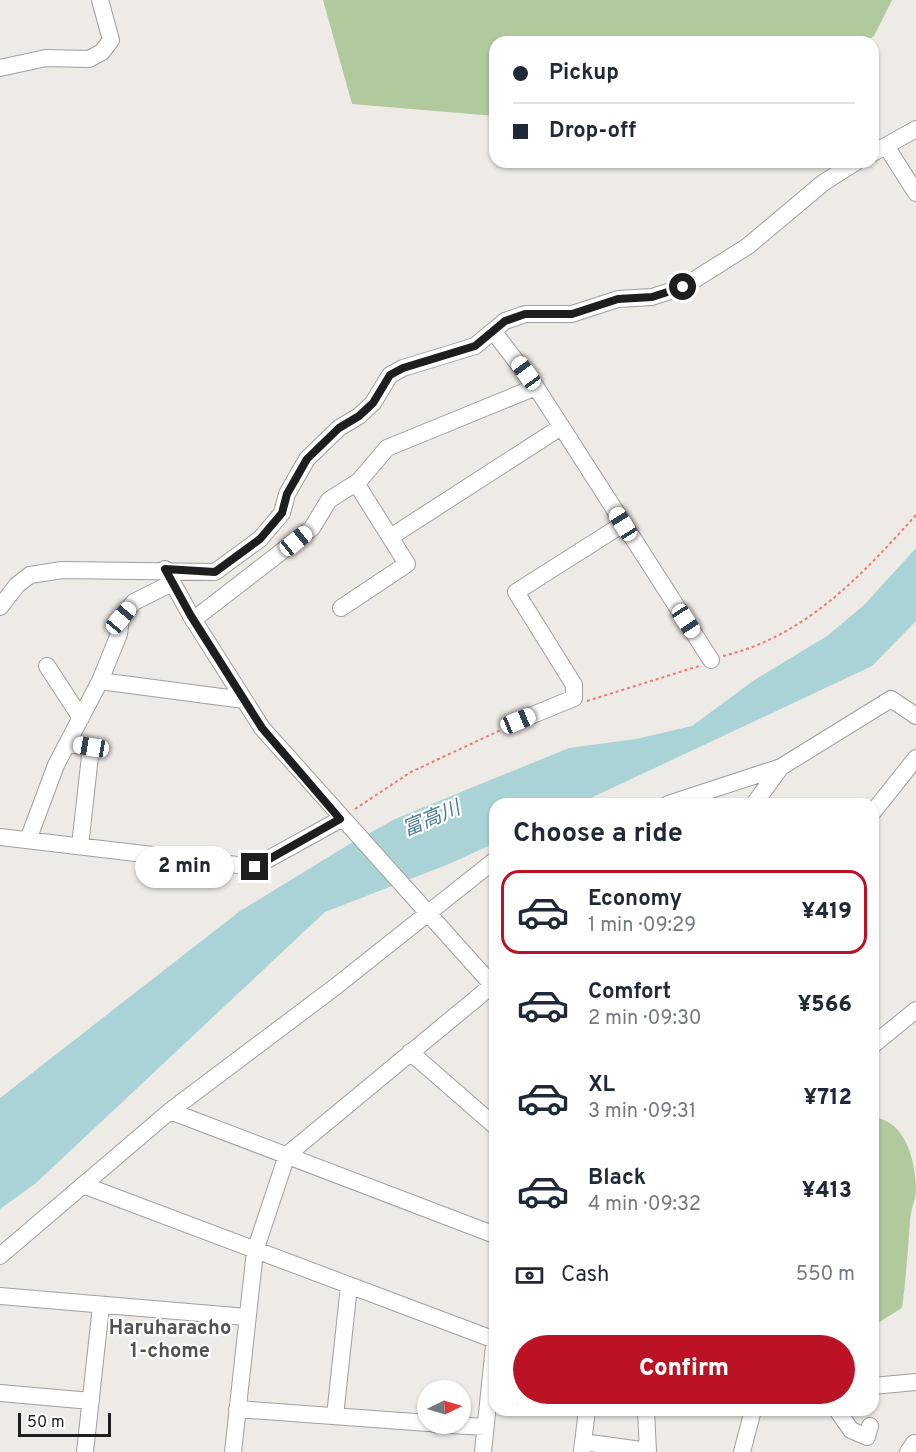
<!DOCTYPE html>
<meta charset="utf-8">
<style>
:root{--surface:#fff;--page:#f6f6f7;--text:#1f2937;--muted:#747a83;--line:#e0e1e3;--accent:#bb1226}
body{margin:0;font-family:Overpass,"Noto Sans JP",sans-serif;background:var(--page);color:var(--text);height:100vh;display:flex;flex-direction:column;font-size:22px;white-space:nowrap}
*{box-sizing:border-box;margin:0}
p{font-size:20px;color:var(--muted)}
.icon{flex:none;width:33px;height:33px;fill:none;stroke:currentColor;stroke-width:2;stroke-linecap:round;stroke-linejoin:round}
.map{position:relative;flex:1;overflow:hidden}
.side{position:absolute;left:489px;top:798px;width:390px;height:618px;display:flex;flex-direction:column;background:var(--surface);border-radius:18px;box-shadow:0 2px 4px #0004}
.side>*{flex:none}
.top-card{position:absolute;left:489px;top:36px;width:390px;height:132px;border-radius:18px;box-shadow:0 2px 4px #0004;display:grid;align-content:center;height:132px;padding:0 24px;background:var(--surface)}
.needle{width:39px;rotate:85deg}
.fabs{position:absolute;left:417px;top:1380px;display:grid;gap:12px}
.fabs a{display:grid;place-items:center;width:54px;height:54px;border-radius:50%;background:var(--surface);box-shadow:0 2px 4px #0004;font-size:30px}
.scale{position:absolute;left:18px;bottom:15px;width:93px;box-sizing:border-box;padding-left:6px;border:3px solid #1e1e1e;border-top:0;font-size:16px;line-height:21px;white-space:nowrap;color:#1e1e1e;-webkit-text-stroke:4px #fff;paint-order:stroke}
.end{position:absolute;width:27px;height:27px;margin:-14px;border:8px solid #1e1e1e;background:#fff;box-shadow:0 0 0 3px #fff}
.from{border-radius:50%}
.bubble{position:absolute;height:42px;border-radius:21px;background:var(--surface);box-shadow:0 2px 4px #0004;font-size:20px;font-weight:800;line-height:42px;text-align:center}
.car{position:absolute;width:18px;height:36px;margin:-18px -9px;border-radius:8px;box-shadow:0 0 4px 2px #0007;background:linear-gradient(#fff 24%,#345 0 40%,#fff 0 76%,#345 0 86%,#fff 0)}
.top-card b{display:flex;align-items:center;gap:21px;height:57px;font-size:22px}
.top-card b+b{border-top:2px solid var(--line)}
.top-card i{width:15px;height:15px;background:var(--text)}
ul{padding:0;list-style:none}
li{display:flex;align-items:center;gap:18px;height:84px;margin:0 12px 9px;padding:0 12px;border:3px solid transparent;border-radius:18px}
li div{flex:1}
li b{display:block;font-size:22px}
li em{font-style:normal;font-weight:800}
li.selected{border-color:var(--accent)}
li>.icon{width:54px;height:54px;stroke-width:1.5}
h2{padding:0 24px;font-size:27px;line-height:72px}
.pay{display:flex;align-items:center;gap:15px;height:66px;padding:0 24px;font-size:22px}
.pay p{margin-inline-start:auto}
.primary-button{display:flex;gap:12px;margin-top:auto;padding:12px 24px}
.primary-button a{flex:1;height:69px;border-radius:36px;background:var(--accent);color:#fff;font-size:24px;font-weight:800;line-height:69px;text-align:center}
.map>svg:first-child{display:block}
.forest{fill:#b0ca9e}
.water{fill:#aad3d8}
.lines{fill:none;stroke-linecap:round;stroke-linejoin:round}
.minor-casing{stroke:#9f9f9f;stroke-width:18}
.path{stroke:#ee7779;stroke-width:2;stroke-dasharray:3 3;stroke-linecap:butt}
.minor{stroke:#fff;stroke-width:16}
.route{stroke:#1e1e1e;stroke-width:8}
.labels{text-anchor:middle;stroke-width:4.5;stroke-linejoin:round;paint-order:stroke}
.water-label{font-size:20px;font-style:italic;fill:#4c7a97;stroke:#fff}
.neighbourhood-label{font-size:20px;font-weight:bold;fill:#515151;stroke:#fff}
</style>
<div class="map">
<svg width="916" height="1452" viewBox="0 0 916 1452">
<rect width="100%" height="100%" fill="#eeeae5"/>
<path class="forest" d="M 323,0 L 892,0 L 874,36 L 865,42 L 495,42 L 495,116 L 352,104 Z
M 873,1117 C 907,1121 916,1163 916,1193 C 914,1202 911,1211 910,1220 C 908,1250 906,1279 902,1308 L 873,1326 Z"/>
<path class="water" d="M 916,548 L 916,621 L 872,666 L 578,804 L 495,804 L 495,843 L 449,864 L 325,912 L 36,1183 L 0,1209 L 0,1098 L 240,911 L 348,845 L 395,819 L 569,748 L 636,739 L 692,726 L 753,681 L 827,636 L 864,605 Z"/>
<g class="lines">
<g class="minor-casing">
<path id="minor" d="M 0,68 L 46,58 L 89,59 L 102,52 L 111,40 L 100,0
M 886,146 L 916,193
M 873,153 L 916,129
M 493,331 L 536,387 L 711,660
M 392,536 L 561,427
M 165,569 L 191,616 L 262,728 L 495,988
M 0,607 L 17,585 L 30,575 L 62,570 L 215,572 L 260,539 L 282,513 L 287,494 L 307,459 L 339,428 L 359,416 L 373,403 L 390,375 L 403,368 L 475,346 L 505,321 L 525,314 L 572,314 L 618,299 L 652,297 L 683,287 L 748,246 L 823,183 L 856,162
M 341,608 L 407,564 L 356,483
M 193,620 L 312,528 L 329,500 L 359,481 L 387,448 L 536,387
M 47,666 L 81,718
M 100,681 L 244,700
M 518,721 L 574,698 L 574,685 L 516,592 L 623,524
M 68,744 L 91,747 L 80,846
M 668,804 L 781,767 L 891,699 L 916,716
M 754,804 L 781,767
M 873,812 L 916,758
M 0,837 L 254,867 L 341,819
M 28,840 L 56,765 L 100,681 L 119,634 L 121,618 L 134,602 L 172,583
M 873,1045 L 916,1010
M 410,1052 L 495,1126
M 170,1111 L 495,1235
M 83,1185 L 495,1340
M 0,1256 L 170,1111 L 335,987 L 495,860
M 0,1296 L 247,1317
M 873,1386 L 916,1382
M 0,1393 L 91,1401
M 237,1409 L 428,1423
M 646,1410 L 648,1452
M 837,1410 L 851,1430 L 867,1437 L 870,1426
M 335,1416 L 349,1286
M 434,1424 L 485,1427
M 583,1442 L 648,1451
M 582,1451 L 587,1410
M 85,1452 L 101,1306
M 233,1452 L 255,1251 L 287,1155 L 495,983
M 483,1452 L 495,1336
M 742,1452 L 753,1410
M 908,1452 L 914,1443"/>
</g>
<path class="path" d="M 723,656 C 806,636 861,576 916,515
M 587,701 L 699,666
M 355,809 L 411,772 L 505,728"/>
<use href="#minor" class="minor"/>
</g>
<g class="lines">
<path class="route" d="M 255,867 L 340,819 L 262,728 L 191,616 L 165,569 L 215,572 L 260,539 L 282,513 L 287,494 L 307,459 L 339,428 L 359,416 L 373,403 L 390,375 L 403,368 L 475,346 L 505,321 L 525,314 L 572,314 L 618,299 L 652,297 L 683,287"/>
</g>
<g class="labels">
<g class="water-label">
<text transform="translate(431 818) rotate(-23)" y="7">富高川</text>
</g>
<g class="neighbourhood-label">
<text x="170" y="1334">Haruharacho<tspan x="170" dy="23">1-chome</tspan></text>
</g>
</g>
</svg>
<div class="fabs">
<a><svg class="needle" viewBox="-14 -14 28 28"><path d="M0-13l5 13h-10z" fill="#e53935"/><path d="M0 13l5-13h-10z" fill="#747a83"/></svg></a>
</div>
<div class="scale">50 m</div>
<i class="end from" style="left:683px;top:287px"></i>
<i class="end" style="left:255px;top:867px"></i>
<div class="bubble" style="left:135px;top:846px;width:99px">2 min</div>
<i class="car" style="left:526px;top:373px;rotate:324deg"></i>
<i class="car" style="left:623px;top:524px;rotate:328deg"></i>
<i class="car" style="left:296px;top:541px;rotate:51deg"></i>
<i class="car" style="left:121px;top:618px;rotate:40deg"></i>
<i class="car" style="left:686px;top:621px;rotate:147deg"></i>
<i class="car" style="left:518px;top:721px;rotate:68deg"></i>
<i class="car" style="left:91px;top:747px;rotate:279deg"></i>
<div class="top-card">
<b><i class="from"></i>Pickup</b>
<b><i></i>Drop-off</b>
</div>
<section class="side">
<h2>Choose a ride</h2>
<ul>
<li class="selected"><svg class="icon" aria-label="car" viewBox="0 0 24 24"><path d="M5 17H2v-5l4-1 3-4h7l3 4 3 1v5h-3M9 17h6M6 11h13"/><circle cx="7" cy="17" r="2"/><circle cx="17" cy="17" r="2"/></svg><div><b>Economy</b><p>1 min · 09:29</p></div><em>¥419</em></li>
<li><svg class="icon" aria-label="car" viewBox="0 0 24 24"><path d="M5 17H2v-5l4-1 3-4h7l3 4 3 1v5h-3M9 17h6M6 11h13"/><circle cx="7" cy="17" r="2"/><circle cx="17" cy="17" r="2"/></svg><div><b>Comfort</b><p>2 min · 09:30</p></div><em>¥566</em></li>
<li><svg class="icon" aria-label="car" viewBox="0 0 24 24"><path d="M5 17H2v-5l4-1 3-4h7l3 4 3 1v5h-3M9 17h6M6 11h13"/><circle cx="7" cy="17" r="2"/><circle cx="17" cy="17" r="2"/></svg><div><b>XL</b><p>3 min · 09:31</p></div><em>¥712</em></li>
<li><svg class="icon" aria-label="car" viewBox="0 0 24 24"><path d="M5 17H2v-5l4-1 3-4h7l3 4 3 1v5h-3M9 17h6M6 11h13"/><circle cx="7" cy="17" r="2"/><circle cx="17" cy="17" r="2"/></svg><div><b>Black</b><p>4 min · 09:32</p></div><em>¥413</em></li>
</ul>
<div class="pay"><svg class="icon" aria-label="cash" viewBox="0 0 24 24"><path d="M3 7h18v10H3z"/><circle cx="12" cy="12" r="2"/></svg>Cash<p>550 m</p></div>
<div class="primary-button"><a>Confirm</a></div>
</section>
</div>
